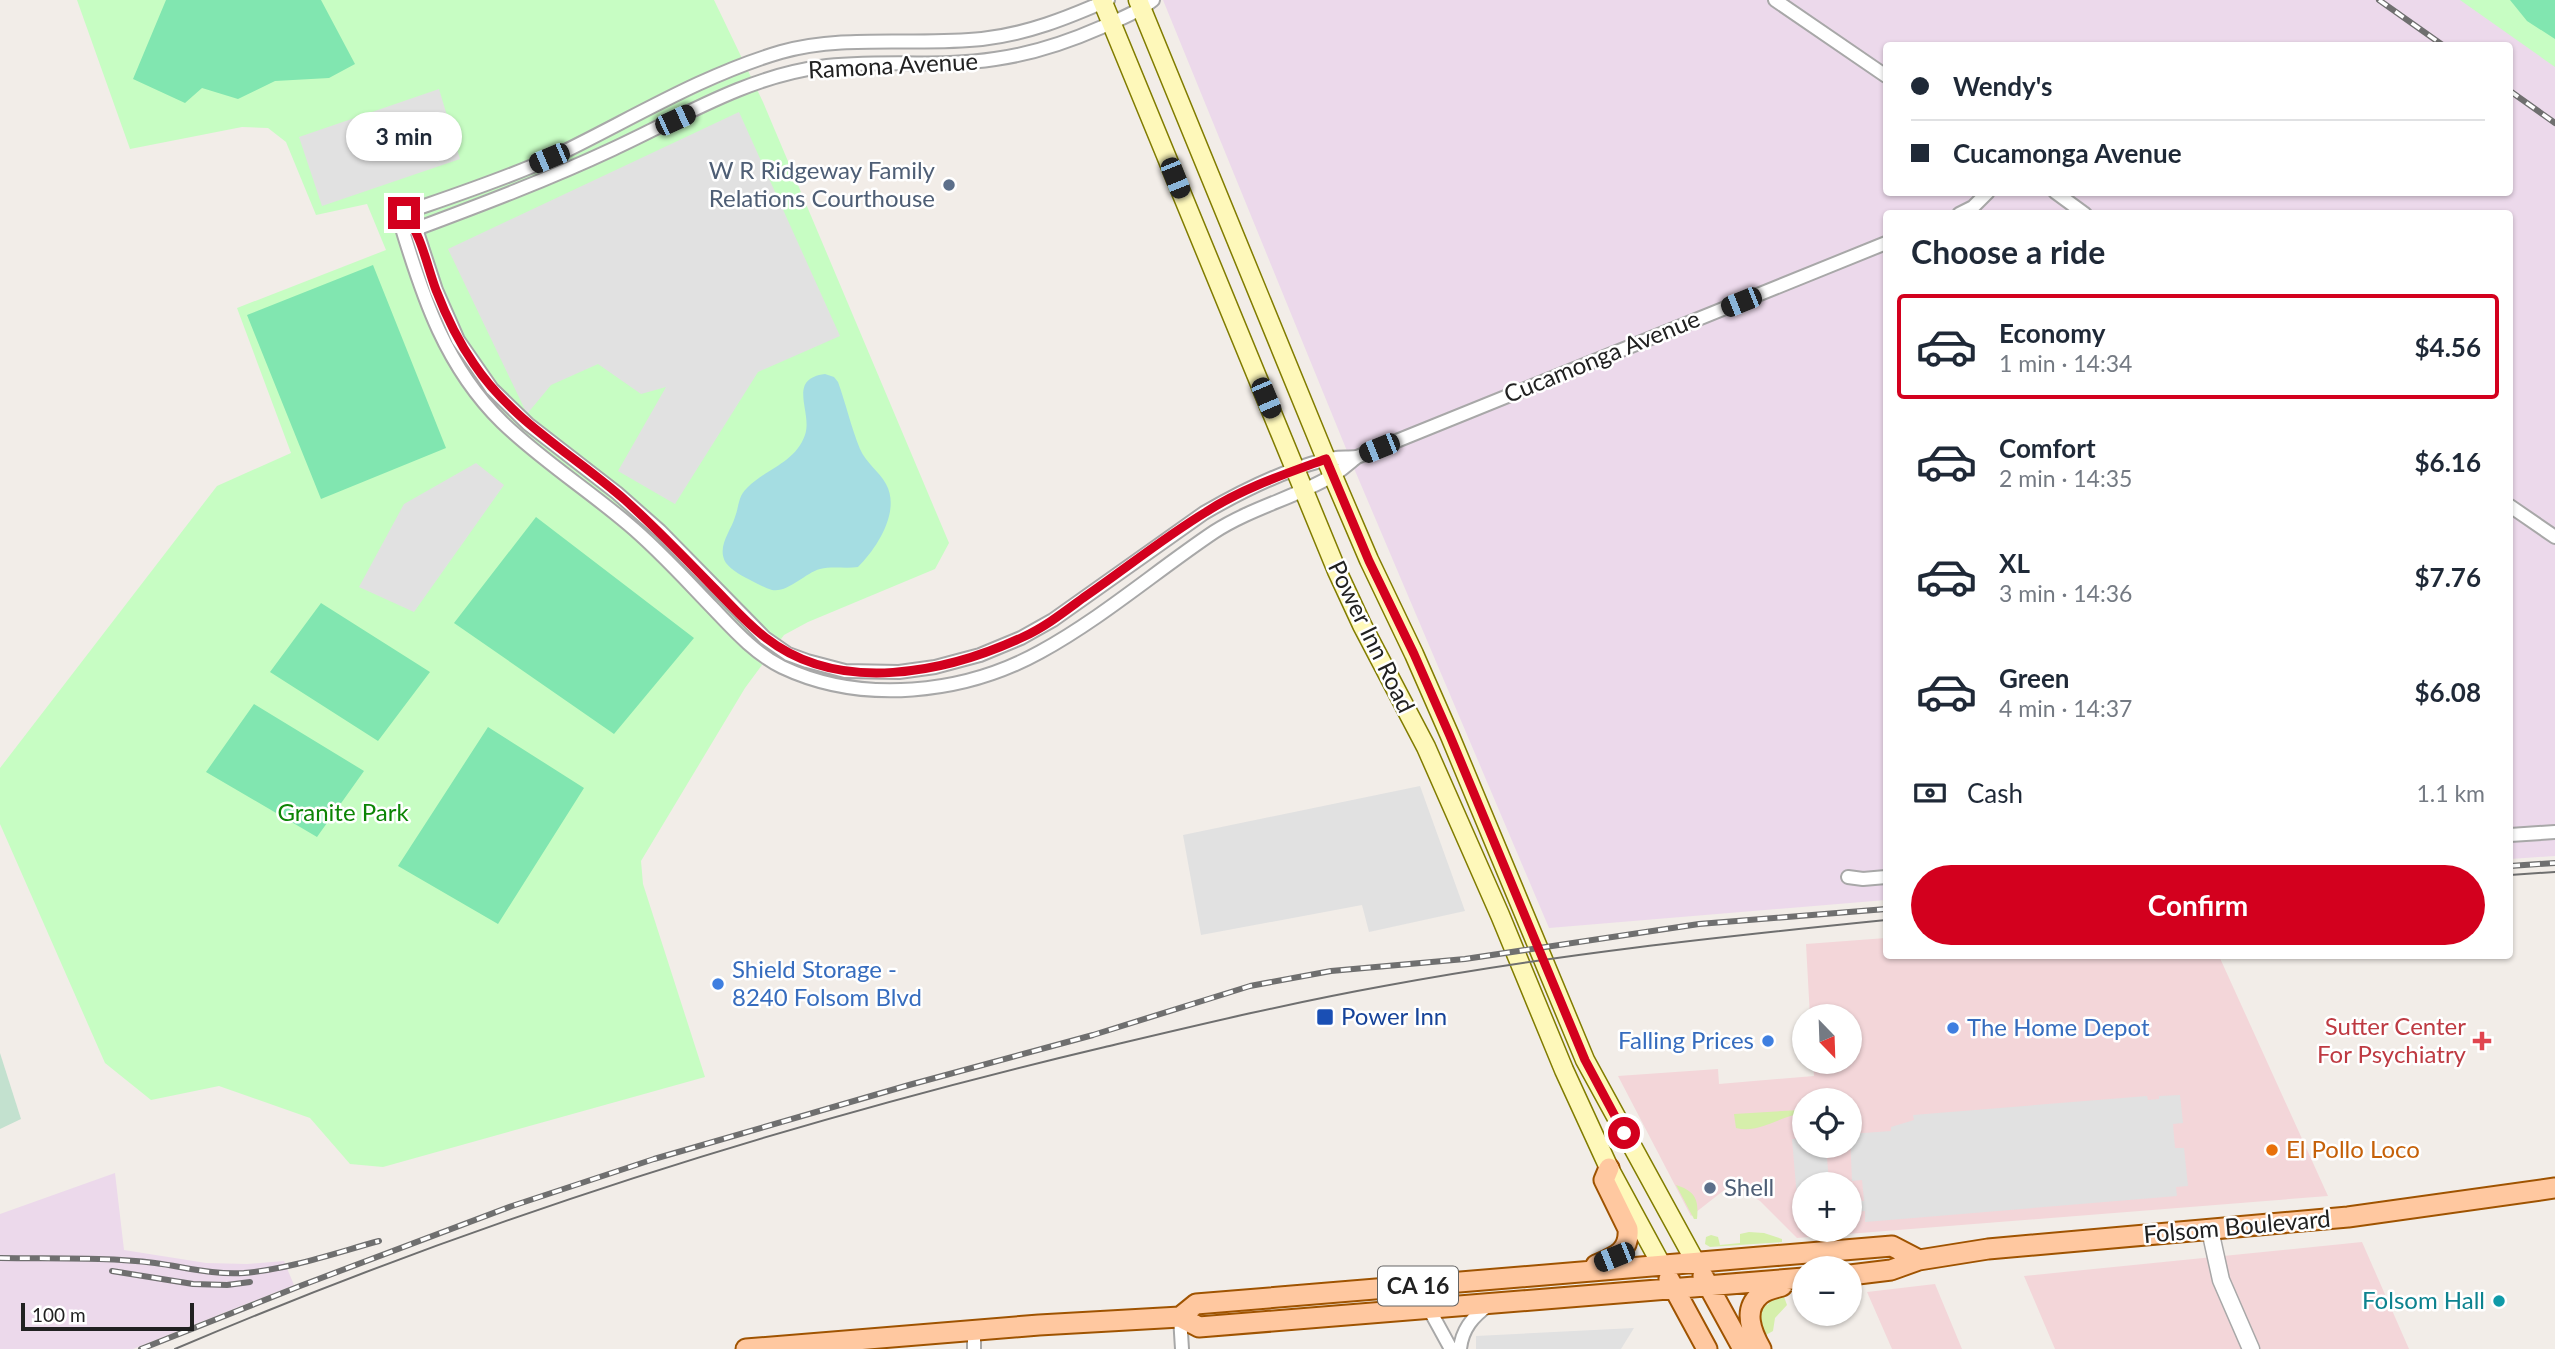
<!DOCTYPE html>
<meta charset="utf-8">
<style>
:root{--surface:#fff;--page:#f2f2f3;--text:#1f2937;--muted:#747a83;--line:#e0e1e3;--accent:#d3001e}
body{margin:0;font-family:Lato,sans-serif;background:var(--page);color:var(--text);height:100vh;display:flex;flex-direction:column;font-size:26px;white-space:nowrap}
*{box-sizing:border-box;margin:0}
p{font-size:23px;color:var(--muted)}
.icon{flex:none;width:38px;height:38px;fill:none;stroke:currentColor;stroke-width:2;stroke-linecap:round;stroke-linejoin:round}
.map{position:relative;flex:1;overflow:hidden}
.drawer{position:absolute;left:1883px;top:210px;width:630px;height:749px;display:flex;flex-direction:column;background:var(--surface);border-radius:7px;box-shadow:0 2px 5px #0004}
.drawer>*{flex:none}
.banner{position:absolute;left:1883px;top:42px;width:630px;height:154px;border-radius:7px;box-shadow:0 2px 5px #0004;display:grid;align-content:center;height:154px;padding:0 28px;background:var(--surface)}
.needle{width:46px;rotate:157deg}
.tools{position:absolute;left:1792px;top:1004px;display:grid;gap:14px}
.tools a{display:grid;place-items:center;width:70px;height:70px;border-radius:50%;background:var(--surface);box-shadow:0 2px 5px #0004;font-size:35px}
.scale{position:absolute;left:21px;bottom:18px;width:173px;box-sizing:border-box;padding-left:7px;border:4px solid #212121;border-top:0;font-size:19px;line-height:24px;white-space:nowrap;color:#212121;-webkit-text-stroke:5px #fff;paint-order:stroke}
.end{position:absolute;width:32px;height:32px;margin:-16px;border:9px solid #d3001e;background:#fff;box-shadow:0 0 0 4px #fff}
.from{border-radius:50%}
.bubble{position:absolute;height:49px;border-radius:24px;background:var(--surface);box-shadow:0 2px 5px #0004;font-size:23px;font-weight:700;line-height:49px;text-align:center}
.car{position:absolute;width:21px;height:42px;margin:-21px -10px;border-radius:9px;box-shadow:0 0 5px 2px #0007;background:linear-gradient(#222 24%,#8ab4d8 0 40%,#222 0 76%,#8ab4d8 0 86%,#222 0)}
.banner b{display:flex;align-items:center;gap:24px;height:66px;font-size:26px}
.banner b+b{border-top:2px solid var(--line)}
.banner i{width:18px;height:18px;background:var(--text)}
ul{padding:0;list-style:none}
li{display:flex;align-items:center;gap:21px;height:105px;margin:0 14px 10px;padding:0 14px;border:4px solid transparent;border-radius:7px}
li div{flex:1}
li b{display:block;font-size:26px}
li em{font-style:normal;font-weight:700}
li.current{border-color:var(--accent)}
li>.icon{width:63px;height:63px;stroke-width:1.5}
h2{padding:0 28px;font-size:32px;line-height:84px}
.pay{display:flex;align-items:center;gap:18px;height:77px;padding:0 28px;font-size:26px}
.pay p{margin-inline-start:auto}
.primary-button{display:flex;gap:14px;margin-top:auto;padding:14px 28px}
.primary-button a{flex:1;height:80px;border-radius:42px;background:var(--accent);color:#fff;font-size:28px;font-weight:700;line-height:80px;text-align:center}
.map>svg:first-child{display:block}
.commercial{fill:#f3d6d9;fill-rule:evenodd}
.industrial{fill:#ecd9eb;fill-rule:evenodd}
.grass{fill:#d6efab}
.wetland{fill:#c3e1cf}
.park{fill:#c7fdc3}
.pitch{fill:#81e6b0}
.parking{fill:#e1e1e1}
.water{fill:#a5dde2}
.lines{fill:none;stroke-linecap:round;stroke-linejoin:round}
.minor-casing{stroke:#a8a8a8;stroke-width:16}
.tertiary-casing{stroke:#a8a8a8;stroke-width:19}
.secondary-casing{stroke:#817c00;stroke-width:21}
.primary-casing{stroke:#9f5300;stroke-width:23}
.minor{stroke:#fff;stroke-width:12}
.tertiary{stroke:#fff;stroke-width:16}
.secondary{stroke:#fef8ba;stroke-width:18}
.primary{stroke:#ffc8a0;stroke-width:19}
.tram{stroke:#6f6f6f;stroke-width:2}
.rail-casing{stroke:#6f6f6f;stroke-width:6}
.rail{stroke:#fff;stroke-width:3.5;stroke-dasharray:10;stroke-linecap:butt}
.route{stroke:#d3001e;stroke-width:9}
.service-dot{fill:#5c6f8a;stroke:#fff;stroke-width:2.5}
.shop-dot{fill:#3f7fe0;stroke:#fff;stroke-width:2.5}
.transit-dot{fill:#1a4fb4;stroke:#fff;stroke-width:2.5}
.health-dot{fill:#e0444e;stroke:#fff;stroke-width:2.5}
.food-dot{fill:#e8710a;stroke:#fff;stroke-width:2.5}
.culture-dot{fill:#0f9aa8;stroke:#fff;stroke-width:2.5}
.labels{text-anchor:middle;stroke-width:5;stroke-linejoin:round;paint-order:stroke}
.shield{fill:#fff;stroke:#646464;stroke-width:2}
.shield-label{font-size:23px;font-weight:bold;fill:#212121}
.street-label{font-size:24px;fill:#212121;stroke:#fff}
.service-label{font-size:24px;fill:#4e5e75;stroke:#fff;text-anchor:end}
.park-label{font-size:24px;fill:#0c8505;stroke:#fff}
.shop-label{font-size:24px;fill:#366cbe;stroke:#fff;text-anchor:start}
.transit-label{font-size:24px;fill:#164399;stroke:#fff;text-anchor:start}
.health-label{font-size:24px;fill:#be3a42;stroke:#fff;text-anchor:end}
.food-label{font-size:24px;fill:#c56008;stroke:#fff;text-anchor:start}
.culture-label{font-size:24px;fill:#0d838f;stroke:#fff;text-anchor:end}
</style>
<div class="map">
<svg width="2555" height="1349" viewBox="0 0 2555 1349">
<rect width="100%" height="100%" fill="#f2ede8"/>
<path class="commercial" d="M 1886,938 L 1886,956 L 2219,956 L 2328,1196 L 1797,1238 L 1760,1201 L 1732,1184 L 1691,1216 L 1618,1076 L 1718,1069 L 1719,1084 L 1814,1076 L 1813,1062 L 1850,1062 L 1850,1017 L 1810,1017 L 1806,944 ZM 1804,1101 L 1850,1101 L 1850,1146 L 1804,1146 ZM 1804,1185 L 1850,1185 L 1850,1230 L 1804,1230 Z
M 2362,1242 L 2409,1349 L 2055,1349 L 2024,1276 Z
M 1935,1284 L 1962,1349 L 1892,1349 L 1867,1292 Z"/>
<path class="industrial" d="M 1163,0 L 2555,0 L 2555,856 L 2510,859 L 2510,214 L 1886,214 L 1886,900 L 1549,928 L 1356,473 ZM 1886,46 L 2510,46 L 2510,192 L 1886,192 Z
M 115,1173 L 124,1250 L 206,1263 L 247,1264 L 284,1261 L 294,1285 L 133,1349 L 0,1349 L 0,1214 Z"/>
<path class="grass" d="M 1800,1110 L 1798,1114 C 1778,1118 1756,1134 1736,1128 L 1734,1114 Z
M 1676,1185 C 1695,1191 1699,1199 1697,1219 L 1694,1219 Z
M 1749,1232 L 1764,1233 L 1782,1239 L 1782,1242 L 1710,1247 L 1705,1244 L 1706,1237 L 1711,1235 L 1718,1237 L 1720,1245 L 1740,1243 L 1740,1234 Z
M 1783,1294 L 1787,1305 L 1775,1318 L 1773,1331 L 1764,1336 C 1760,1325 1756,1319 1762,1307 L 1769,1304 L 1768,1302 Z"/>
<path class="wetland" d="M 0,1053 L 21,1119 L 0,1129 Z"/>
<path class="park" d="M 77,0 L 714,0 L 763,102 L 949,543 L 935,569 L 808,622 L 784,635 L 745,688 L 641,861 L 643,884 L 705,1077 L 383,1167 L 350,1164 L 310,1118 L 219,1086 L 151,1100 L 105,1063 L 0,824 L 0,768 L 217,486 L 291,453 L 237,308 L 386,250 L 367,204 L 316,215 L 286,142 L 268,128 L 242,127 L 130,149 Z
M 2460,0 L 2555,0 L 2555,67 Z"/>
<path class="pitch" d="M 166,0 L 321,0 L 355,64 L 329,78 L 275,81 L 238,99 L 202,88 L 185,103 L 133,79 Z
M 2510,0 L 2555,0 L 2555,39 L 2527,21 Z
M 373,265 L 446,448 L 321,499 L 247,315 Z
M 536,517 L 694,638 L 614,734 L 454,623 Z
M 321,603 L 430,672 L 378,741 L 270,672 Z
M 254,704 L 364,771 L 317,837 L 206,772 Z
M 488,727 L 584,788 L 498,924 L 398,866 Z"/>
<path class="parking" d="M 439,89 L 460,159 L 322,206 L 299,137 Z
M 739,112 L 840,336 L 758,372 L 675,504 L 618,471 L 666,387 L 641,394 L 598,364 L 551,385 L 527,414 L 448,249 Z
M 476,463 L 504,485 L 414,612 L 359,587 L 404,504 Z
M 1420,786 L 1465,911 L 1369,932 L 1362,905 L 1201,935 L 1183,835 Z
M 2180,1095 L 2183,1123 L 2173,1124 L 2175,1148 L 2184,1148 L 2188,1186 L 2176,1187 L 2177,1196 L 1865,1222 L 1865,1211 L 1854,1212 L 1853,1202 L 1864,1201 L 1862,1180 L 1852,1181 L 1850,1134 L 1891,1131 L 1891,1127 L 1914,1120 L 1913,1115 L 2147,1096 L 2148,1100 L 2159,1099 L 2159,1096 Z
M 1804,1138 L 1804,1146 L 1826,1146 L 1829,1182 L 1804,1185 L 1804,1208 L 1798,1209 L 1792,1139 Z
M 1634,1328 L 1621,1349 L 1476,1349 L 1476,1336 Z"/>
<path class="water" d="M 825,374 L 834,377 L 838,382 C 846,404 851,427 860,449 C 866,463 879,471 886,484 C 901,511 877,548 858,567 C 846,569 832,566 820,569 C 805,573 788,593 772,590 C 765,588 758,584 752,581 C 744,577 731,570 726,563 C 716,547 731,531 735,517 C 739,507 738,496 747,488 C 767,468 795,463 805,435 C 813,412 786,379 825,374 Z"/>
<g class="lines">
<g class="minor-casing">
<path id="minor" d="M 1775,0 L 1886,76
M 2055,192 L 2085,214
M 404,213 L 401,225 C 423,298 446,367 502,422 C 540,459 587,489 628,524 C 658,549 684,578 712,607 C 733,629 754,653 782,667 C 862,705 964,694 1040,652 C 1102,618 1156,571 1214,532 C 1251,508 1294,498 1332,476 C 1341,471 1349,463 1357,457 L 1886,243
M 404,213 L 416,229 L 436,290 L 458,340 L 492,389 L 528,424 L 617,493 L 660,531 L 765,638 L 788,654 L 807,661 L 845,671 L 899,672 L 935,667 L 980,655 L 1021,638 L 1053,620 L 1204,513 C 1242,491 1282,471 1324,460 C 1334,457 1346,458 1356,457
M 404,213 C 453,196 502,180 549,159 C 625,123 699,76 781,52 C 845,34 916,46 982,39 C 1027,34 1067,18 1108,0
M 1959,214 L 1973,207 L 1988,192
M 411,228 L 416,229 C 483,204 549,179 613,149 C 680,118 746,77 820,67 C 878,59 937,68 995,59 C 1032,54 1068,42 1102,27 C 1120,19 1138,12 1153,0
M 2510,506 L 2555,537
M 2510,835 L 2555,832
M 1848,877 L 1863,879 L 1886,877
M 1428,1307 L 1451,1349
M 1180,1317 L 1182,1349
M 974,1330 L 974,1349
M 1460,1349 C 1462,1329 1473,1316 1489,1305"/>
</g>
<g class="tertiary-casing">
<path id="tertiary" d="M 2210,1230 L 2221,1280 L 2251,1349"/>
</g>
<g class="secondary-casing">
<path id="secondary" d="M 1102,0 L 1337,571 L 1362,625 L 1426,747 L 1500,915 L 1564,1070 L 1609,1168 L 1661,1264
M 1138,0 L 1333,476 L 1369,560 L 1414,654 L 1450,736 L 1585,1060 L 1695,1261"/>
</g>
<g class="primary-casing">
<path id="primary" d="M 1596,1265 C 1614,1257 1630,1252 1628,1229 L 1604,1180 L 1609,1168
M 1850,1275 L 1891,1270 L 1919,1260 L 1988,1249 L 2348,1217 L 2555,1188
M 1703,1276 L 1743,1349
M 1669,1279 L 1707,1349
M 1180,1317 L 1196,1304 L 1892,1246 L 1919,1260
M 746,1349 L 1039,1325 L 1180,1317 L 1199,1327 L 1804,1278
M 1761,1349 C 1752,1333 1742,1310 1760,1295 C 1765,1290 1775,1288 1782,1286"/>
</g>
<use href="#minor" class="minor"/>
<use href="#tertiary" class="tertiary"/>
<use href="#secondary" class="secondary"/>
<use href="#primary" class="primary"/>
<path class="tram" d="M 2510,875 L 2555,872
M 175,1349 C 475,1221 788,1122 1105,1047 C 1198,1025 1290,1003 1384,986 C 1550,955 1718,937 1886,920"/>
<g class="rail-casing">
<path id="rail" d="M 2379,0 L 2444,46
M 2510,91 L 2555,123
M 2510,866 L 2555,863
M 0,1258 C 51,1259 104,1257 155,1263 C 185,1267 213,1275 244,1273 C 290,1269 335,1253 379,1241
M 112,1271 L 193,1284 L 227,1285 L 250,1282
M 141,1349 L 300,1286 L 512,1206 L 654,1159 L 909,1085 L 1093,1035 L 1250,986 L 1331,971 L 1465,959 L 1699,924 L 1886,909"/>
</g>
<use href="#rail" class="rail"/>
</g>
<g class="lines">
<path class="route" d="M 404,213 C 422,236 426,263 436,290 C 446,316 458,341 474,364 C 512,421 574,455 625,500 C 656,528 685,558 714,588 C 731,605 747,624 766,638 C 839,695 946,673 1023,637 C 1045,627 1064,612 1083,598 C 1124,570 1163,538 1206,512 C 1243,488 1285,474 1326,459 L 1369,561 L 1414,654 L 1450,736 L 1585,1060 L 1624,1133"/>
</g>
<g class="service-dot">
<circle cx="949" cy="185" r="7"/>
<circle cx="1710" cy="1188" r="7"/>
</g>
<g class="shop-dot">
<circle cx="718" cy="984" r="7"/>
<circle cx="1953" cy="1028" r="7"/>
<circle cx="1768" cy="1041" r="7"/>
</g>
<rect class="transit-dot" x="1316" y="1008" width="18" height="18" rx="3.5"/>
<path class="health-dot" d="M2478.5 1030.5h7v7h7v7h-7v7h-7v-7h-7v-7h7z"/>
<circle class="food-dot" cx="2272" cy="1150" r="7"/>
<circle class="culture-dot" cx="2499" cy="1301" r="7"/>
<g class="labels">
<rect class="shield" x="1378" y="1266.5" width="80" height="39" rx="5"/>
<g class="shield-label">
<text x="1418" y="1294">CA 16</text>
</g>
<g class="street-label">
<text transform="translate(893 66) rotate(-3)" y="8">Ramona Avenue</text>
<text transform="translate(1602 357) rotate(-22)" y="8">Cucamonga Avenue</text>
<text transform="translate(1371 637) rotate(64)" y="8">Power Inn Road</text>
<text transform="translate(2237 1227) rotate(-5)" y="8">Folsom Boulevard</text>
</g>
<g class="service-label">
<text x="935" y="179">W R Ridgeway Family<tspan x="935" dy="28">Relations Courthouse</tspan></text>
<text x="1724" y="1196" text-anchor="start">Shell</text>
</g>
<g class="park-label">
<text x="343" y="821">Granite Park</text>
</g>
<g class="shop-label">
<text x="732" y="978">Shield Storage -<tspan x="732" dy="28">8240 Folsom Blvd</tspan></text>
<text x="1967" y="1036">The Home Depot</text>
<text x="1754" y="1049" text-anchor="end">Falling Prices</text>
</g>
<g class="transit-label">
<text x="1341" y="1025">Power Inn</text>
</g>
<g class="health-label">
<text x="2466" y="1035">Sutter Center<tspan x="2466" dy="28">For Psychiatry</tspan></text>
</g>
<g class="food-label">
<text x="2286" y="1158">El Pollo Loco</text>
</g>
<g class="culture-label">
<text x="2485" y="1309">Folsom Hall</text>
</g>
</g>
</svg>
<div class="tools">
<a><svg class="needle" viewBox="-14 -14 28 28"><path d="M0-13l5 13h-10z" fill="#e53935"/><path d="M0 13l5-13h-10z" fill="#747a83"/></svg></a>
<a><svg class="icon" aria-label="locate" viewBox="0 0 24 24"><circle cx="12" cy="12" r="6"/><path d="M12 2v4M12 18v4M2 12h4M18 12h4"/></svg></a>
<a>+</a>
<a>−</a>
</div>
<div class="scale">100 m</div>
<i class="end from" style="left:1624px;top:1133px"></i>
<i class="end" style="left:404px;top:213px"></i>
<div class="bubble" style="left:346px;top:112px;width:116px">3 min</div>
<i class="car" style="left:675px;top:120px;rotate:65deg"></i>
<i class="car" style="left:549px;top:158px;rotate:247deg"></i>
<i class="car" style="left:1175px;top:178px;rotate:158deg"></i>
<i class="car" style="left:1741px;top:302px;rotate:248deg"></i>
<i class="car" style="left:1266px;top:398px;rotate:157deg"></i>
<i class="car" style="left:1379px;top:448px;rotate:248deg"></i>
<i class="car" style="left:1614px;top:1257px;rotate:248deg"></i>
<div class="banner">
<b><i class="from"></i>Wendy's</b>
<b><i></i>Cucamonga Avenue</b>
</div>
<section class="drawer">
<h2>Choose a ride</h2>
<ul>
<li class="current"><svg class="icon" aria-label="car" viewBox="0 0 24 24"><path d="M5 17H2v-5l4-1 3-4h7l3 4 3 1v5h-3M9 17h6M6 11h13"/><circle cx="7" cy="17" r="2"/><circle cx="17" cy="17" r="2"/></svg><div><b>Economy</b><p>1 min · 14:34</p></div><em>$4.56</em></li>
<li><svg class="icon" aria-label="car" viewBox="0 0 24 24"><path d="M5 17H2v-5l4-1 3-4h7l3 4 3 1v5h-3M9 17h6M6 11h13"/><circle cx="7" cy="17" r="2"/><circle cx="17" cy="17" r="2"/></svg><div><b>Comfort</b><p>2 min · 14:35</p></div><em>$6.16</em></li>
<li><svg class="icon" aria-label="car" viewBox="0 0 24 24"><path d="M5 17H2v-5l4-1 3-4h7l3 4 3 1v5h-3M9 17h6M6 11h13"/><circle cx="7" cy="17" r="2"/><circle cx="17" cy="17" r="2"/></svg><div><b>XL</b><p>3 min · 14:36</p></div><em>$7.76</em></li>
<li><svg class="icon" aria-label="car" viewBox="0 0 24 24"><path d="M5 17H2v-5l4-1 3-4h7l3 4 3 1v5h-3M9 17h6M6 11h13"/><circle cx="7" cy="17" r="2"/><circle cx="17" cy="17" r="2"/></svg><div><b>Green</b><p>4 min · 14:37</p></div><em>$6.08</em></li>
</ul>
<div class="pay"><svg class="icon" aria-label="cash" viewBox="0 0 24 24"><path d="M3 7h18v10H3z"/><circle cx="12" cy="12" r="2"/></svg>Cash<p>1.1 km</p></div>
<div class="primary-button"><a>Confirm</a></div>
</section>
</div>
